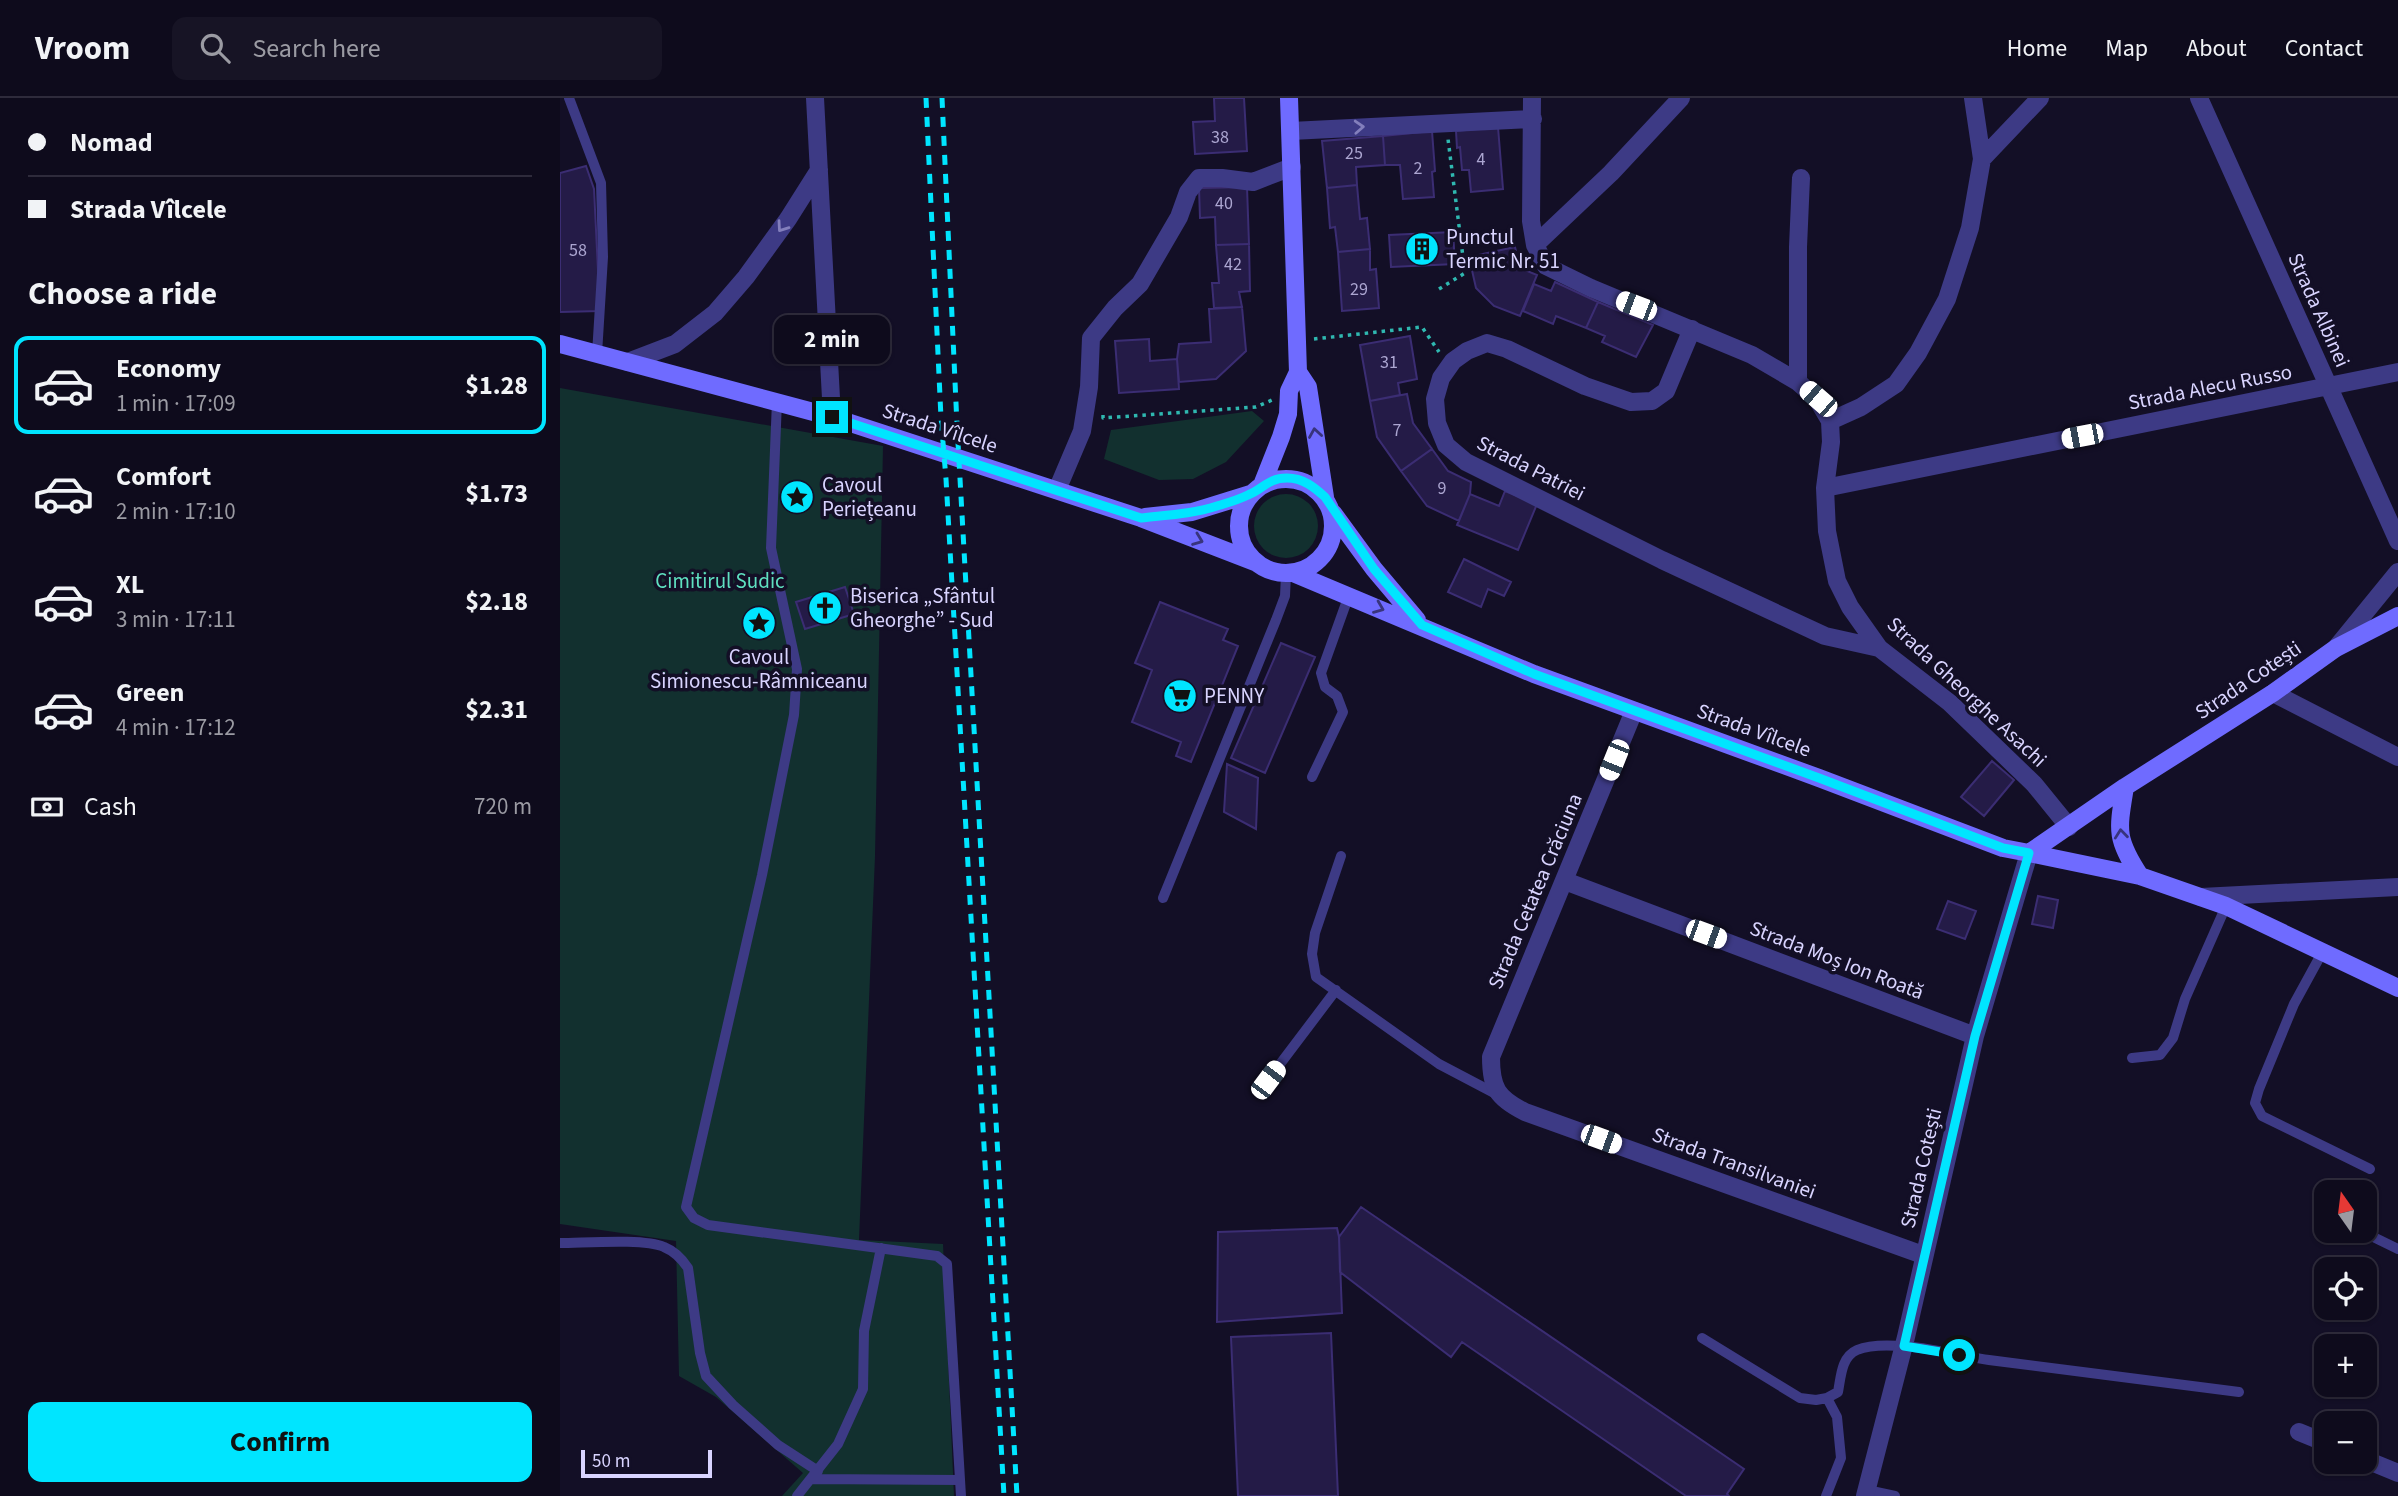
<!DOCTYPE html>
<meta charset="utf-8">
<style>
:root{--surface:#0e0b1c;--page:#171425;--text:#f1f3f6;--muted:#9b9ba3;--line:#2e2b3b;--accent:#00e5ff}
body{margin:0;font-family:"Source Sans 3",sans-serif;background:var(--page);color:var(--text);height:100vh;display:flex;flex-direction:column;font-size:26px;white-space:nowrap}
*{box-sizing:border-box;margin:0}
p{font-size:23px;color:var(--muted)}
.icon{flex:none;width:38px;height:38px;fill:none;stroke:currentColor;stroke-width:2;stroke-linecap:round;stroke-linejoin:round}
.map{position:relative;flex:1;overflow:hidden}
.drawer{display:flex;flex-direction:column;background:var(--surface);width:560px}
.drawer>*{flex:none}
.hud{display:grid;align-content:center;height:154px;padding:0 28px;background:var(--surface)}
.needle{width:46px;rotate:346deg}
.controls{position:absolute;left:1754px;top:1082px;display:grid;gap:14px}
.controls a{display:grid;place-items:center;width:63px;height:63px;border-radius:14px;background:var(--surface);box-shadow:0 2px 5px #0004,0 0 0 2px var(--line);font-size:35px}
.scale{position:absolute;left:21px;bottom:18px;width:131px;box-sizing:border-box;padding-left:7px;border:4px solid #d9d4ff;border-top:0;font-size:19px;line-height:24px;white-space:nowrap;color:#d9d4ff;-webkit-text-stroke:5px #130f26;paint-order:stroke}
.end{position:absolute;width:32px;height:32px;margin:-16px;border:9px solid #00e5ff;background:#111;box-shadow:0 0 0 4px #111}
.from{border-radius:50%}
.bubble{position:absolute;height:49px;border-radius:14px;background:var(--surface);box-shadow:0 2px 5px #0004,0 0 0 2px var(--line);font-size:23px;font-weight:700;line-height:49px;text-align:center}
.car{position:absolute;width:21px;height:42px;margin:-21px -10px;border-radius:9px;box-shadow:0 0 5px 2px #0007;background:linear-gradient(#fff 24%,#345 0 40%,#fff 0 76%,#345 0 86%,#fff 0)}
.hud b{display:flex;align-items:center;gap:24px;height:66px;font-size:26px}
.hud b+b{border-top:2px solid var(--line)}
.hud i{width:18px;height:18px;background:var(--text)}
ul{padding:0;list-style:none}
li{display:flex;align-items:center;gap:21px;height:98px;margin:0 14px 10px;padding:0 14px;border:4px solid transparent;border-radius:14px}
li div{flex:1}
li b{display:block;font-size:26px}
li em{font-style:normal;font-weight:700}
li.on{border-color:var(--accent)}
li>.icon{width:63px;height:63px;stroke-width:1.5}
h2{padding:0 28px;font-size:32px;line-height:84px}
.pay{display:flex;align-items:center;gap:18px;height:77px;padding:0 28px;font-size:26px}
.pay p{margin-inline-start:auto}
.button{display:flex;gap:14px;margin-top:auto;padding:14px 28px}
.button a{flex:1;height:80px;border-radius:14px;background:var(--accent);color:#111;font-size:28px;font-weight:700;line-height:80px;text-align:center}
header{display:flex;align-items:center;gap:42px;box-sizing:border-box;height:98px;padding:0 35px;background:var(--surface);border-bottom:2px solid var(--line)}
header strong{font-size:33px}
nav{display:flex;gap:38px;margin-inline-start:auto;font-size:24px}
.search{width:490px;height:63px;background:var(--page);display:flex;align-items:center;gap:18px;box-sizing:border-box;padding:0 24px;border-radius:14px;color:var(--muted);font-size:26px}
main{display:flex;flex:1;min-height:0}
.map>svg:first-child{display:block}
.green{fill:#12302f}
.building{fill:#241b47;stroke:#3b2d73;stroke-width:2}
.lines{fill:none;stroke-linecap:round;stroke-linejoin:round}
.path{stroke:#2fb8b0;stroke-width:3.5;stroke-dasharray:3.5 5;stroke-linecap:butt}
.service{stroke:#3d3a85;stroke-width:10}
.minor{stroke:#3d3a85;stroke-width:18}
.tertiary{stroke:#3d3a85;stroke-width:18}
.secondary{stroke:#6f6bff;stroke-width:18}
.rail{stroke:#00e5ff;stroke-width:5;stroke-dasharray:10 9;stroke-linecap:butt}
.oneway{stroke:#837fbc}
.oneway2{stroke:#38347d}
.route{stroke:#00e5ff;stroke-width:9}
.labels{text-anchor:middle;stroke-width:7;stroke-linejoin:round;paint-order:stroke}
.number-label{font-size:18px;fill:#aca6d1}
.poi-label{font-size:21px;fill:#d9d4ff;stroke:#130f26;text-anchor:start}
.street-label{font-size:21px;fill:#d9d4ff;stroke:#130f26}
.park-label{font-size:21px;fill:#5fe0c0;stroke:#130f26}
</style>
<header>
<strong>Vroom</strong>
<div class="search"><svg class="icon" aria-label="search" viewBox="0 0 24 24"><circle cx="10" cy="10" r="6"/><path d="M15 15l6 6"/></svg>Search here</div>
<nav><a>Home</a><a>Map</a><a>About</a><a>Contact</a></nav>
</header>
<main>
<section class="drawer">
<div class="hud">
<b><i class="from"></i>Nomad</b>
<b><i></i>Strada Vîlcele</b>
</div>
<h2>Choose a ride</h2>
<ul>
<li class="on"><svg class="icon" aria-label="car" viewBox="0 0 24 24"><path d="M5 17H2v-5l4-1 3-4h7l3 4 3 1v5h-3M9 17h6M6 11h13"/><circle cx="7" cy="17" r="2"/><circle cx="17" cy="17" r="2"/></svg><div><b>Economy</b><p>1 min · 17:09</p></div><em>$1.28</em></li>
<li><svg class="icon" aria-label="car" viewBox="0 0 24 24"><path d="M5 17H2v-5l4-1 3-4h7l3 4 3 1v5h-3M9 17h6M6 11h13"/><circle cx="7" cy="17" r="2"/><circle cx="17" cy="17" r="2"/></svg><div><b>Comfort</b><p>2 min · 17:10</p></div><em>$1.73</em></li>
<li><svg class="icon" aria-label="car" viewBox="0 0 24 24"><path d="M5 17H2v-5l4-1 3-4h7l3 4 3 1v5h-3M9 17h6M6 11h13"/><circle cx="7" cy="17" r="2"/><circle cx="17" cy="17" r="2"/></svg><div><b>XL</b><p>3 min · 17:11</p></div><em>$2.18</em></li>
<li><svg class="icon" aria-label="car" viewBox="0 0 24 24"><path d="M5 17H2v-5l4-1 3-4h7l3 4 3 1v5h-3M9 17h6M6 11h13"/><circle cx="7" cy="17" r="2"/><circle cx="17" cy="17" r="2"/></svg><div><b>Green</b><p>4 min · 17:12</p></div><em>$2.31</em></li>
</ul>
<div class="pay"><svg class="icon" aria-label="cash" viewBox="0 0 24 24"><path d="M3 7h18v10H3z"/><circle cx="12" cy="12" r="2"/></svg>Cash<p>720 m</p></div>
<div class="button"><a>Confirm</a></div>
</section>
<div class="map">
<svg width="1838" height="1398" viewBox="0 0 1838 1398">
<rect width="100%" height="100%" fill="#130f26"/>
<path class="green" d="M 0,290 L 323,348 L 315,758 L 299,1142 L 383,1146 L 394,1398 L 222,1398 L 243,1375 L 156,1299 L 119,1278 L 116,1143 L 0,1126 Z
M 692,313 L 704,323 L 666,364 L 633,381 L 599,382 L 544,361 L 551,332 Z
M694 428a32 32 0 1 1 64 0a32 32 0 1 1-64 0Z"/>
<path class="building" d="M 654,0 L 684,0 L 687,53 L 635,56 L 633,24 L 655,23 Z
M 938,29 L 943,91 L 911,94 L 909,72 L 902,72 L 900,49 L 897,50 L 896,33 Z
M 872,33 L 875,73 L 872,74 L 874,99 L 843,101 L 840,67 L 825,67 L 823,38 Z
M 823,38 L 825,67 L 796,69 L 797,87 L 767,90 L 762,43 Z
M 26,68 L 34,91 L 40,213 L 0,214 L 0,75 Z
M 797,87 L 800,121 L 807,120 L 810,151 L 778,154 L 775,129 L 770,130 L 767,90 Z
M 687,89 L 689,146 L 656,147 L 655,119 L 640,120 L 639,90 Z
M 893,134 L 895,166 L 831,169 L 829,137 Z
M 689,146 L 690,193 L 679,194 L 682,209 L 654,210 L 652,185 L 659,185 L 656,147 Z
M 955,149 L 960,170 L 977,177 L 960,218 L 934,208 L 916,190 L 909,159 Z
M 810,151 L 810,172 L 816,171 L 819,210 L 782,213 L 778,154 Z
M 995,184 L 1038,204 L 1026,230 L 996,218 L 993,226 L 963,213 L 974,186 L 991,193 Z
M 1038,204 L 1093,227 L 1076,259 L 1042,244 L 1045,238 L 1026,230 Z
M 682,209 L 686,253 L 656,281 L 619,284 L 617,261 L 619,246 L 651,244 L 649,211 Z
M 850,238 L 857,281 L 838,285 L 840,297 L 810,303 L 800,247 Z
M 589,241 L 590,263 L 617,261 L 619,291 L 559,295 L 555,243 Z
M 847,296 L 853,325 L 872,351 L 841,373 L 817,339 L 810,303 Z
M 872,351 L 888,373 L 911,384 L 910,396 L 899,423 L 867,408 L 841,373 Z
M 945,393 L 977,406 L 958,452 L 897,427 L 910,396 L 939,408 Z
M 904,461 L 951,484 L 944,498 L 928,491 L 921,509 L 888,494 Z
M 285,489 L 294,516 L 245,531 L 236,504 Z
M 600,504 L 668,531 L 663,542 L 678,548 L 631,664 L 616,658 L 621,644 L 572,624 L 592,572 L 575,565 Z
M 721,545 L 755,559 L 705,675 L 671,660 Z
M 1432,663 L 1454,682 L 1424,718 L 1401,699 Z
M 667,666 L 698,680 L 696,731 L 664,714 Z
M 1478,798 L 1498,802 L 1493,830 L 1472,826 Z
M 1388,803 L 1416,813 L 1405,841 L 1377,831 Z
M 801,1109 L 1184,1371 L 1167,1396 L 1169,1398 L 1126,1398 L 902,1244 L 891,1259 L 780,1174 L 779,1139 Z
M 777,1130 L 779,1139 L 782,1215 L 657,1224 L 658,1134 Z
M 771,1235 L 778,1398 L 678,1398 L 671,1239 Z"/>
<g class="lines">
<path class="path" d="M 879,191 L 905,175 L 888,41
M 754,241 L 862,229 L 879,254
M 543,317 L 543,320 L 696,309 L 712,302"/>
<path class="service" d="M 9,0 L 41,85 L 43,159 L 37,256
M 217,303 L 211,450 L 237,571 L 234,617 L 202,777 L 126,1109 L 134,1120 L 148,1127 L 377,1158 L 387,1166 L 401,1398
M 752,679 L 783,614 L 777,598 L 765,589 L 761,575 L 789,497
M 781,758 L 755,835 L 752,856 L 756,879 L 879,966 L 938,997
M 603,800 L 716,522 L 725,498 L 726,476
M 1763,853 L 1734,906 L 1699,991 L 1695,1005 L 1702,1018 L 1810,1071
M 1572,960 L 1600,957 L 1613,940 L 1625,901 L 1666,808
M 708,982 L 776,892
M 1759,1113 L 1766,1116
M 1799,1132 L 1838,1151
M 0,1145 C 24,1145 84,1140 104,1149 C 114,1153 122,1161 128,1170 L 140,1255 L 146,1278 L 173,1307 L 218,1347 L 258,1373
M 1142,1240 L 1240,1300 L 1256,1302 L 1267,1300 L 1278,1294 C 1281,1279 1281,1259 1297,1252 C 1328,1239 1395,1257 1429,1262 C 1512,1273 1596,1283 1679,1294
M 252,1381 L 400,1382
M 1307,1392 L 1335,1398
M 237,1398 L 278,1346 L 303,1291 L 304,1233 L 321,1150
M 1266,1398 L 1281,1360 L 1277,1319 L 1267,1300"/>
<path class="minor" d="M 972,0 L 971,123 L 975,147 L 986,168 L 1031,190 L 1192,257 L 1238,284 L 1257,301 L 1270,323 L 1271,344 L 1265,390 L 1267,433 L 1277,483 L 1290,509 L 1319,550 L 1390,605 L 1474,686 L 1509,729
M 1639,0 L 1838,443
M 731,33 L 973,21
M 1422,61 L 1480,0
M 975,147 L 1051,75 L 1121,0
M 1132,231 L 1106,293 L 1092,303 L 1071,304 L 1025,288 L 947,251 L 927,245 L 907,253 L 893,263 L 881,280 L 875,301 L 877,325 L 886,347 L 906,364 L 1102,462 L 1265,538 L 1319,550
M 1238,284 L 1238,149 L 1241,80
M 1270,323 L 1301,309 L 1336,286 L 1358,255 L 1387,201 L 1410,130 L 1422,61 L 1413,0
M 1265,390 L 1838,274
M 497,392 L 522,333 L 529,289 L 531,240 L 555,210 L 580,186 L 619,119 L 628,94 L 639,80 L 662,80 L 693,84 L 732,69
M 1713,595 L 1838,659
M 1074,613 L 931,959 C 931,990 937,1000 965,1014 L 1363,1157
M 1005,783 L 1415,938
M 1641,799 L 1838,789
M 1739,1334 L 1766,1345
M 1804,1361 L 1838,1375
M 1305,1398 L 1346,1239 L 1415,938 L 1469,755"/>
<path class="tertiary" d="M 255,0 L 272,319
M 68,264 L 115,246 L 155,215 L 186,179 L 228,121 L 259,72
M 1776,550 L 1838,474"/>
<path class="secondary" d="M 0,246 L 272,319 L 581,420 L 695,464
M 738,274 L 748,289 L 765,399
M679 428a47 47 0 1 1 94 0a47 47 0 1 1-94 0Z
M 702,387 L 721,339 L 728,316 L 729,293 L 738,274 L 729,0
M 773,415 L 814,471 L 857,522
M 585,419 L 632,414 L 690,396
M 733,475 L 974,576 L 1259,680 L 1443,750 L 1469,755 L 1565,689 L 1713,595 L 1776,550 L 1838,518
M 1565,689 C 1558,732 1555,740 1580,778
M 1469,755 L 1580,778 L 1666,808 L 1838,890"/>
<path class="rail" d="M 366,0 L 381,320 L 386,381 L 444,1398
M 382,0 L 397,327 L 457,1398"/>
</g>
<defs><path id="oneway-chevron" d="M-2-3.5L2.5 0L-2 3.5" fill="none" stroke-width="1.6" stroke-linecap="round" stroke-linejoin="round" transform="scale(1.75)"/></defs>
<g class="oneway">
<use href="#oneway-chevron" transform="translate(799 29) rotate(-3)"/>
<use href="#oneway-chevron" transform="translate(222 129) rotate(125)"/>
</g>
<g class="oneway2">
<use href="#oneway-chevron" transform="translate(755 335) rotate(-99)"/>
<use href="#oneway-chevron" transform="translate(638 442) rotate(21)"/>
<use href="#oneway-chevron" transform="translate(819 510) rotate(22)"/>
<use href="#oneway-chevron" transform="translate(1561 736) rotate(-96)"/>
</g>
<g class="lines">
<path class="route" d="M 272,319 L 581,420 C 607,417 632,416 657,408 C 667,405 678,402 688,397 C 703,391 708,380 727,380 C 743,380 754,389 765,399 L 814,471 L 862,527 L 974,576 L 1259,680 L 1443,750 L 1469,755 L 1415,938 L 1344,1248 L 1399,1257"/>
</g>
<defs>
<g id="building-disc" transform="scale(1.75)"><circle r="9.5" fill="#00e5ff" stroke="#130f26"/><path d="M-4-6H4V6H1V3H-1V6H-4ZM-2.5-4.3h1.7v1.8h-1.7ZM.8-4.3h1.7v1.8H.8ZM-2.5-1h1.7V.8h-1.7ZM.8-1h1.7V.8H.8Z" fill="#111"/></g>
<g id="sight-disc" transform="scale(1.75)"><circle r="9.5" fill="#00e5ff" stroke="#130f26"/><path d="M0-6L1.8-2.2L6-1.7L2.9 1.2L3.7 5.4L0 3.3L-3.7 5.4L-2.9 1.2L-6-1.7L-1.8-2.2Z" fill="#111"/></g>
<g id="church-disc" transform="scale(1.75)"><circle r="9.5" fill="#00e5ff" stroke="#130f26"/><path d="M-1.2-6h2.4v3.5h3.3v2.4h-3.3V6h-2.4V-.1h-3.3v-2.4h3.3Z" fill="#111"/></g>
<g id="supermarket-disc" transform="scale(1.75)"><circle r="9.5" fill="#00e5ff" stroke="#130f26"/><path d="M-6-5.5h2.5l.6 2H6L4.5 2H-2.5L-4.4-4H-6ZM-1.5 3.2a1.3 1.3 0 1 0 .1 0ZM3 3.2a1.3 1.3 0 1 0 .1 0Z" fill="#111"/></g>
</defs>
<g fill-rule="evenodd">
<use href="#building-disc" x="862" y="151"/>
<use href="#sight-disc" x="237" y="399"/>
<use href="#church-disc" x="265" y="510"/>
<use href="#sight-disc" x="199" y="525"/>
<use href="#supermarket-disc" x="620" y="598"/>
</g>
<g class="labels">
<g class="number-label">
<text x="660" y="45">38</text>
<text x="794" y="61">25</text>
<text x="921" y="67">4</text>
<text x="858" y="76">2</text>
<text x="664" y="111">40</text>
<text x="18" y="158">58</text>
<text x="673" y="172">42</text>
<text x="799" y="197">29</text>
<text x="829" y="270">31</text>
<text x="837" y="338">7</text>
<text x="882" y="396">9</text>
</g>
<g class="poi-label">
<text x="886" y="146">Punctul<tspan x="886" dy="24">Termic Nr. 51</tspan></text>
<text x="262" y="394">Cavoul<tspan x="262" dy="24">Periețeanu</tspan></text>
<text x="290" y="505">Biserica „Sfântul<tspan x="290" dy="24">Gheorghe” - Sud</tspan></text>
<text x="199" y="566" text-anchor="middle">Cavoul<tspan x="199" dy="24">Simionescu-Râmniceanu</tspan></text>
<text x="644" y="605">PENNY</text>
</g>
<g class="street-label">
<text transform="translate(1759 212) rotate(66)" y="7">Strada Albinei</text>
<text transform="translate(1650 289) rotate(-11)" y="7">Strada Alecu Russo</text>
<text transform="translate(380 330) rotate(18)" y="7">Strada Vîlcele</text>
<text transform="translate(971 370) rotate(27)" y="7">Strada Patriei</text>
<text transform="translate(1688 582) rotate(-34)" y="7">Strada Cotești</text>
<text transform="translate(1407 594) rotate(43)" y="7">Strada Gheorghe Asachi</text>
<text transform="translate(1194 632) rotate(20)" y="7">Strada Vîlcele</text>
<text transform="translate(975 793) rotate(-67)" y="7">Strada Cetatea Crăciuna</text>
<text transform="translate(1277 862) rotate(21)" y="7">Strada Moș Ion Roată</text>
<text transform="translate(1174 1065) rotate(20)" y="7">Strada Transilvaniei</text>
<text transform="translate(1361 1070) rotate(-77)" y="7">Strada Cotești</text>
</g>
<g class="park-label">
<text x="160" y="490">Cimitirul Sudic</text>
</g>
</g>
</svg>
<div class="controls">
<a><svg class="needle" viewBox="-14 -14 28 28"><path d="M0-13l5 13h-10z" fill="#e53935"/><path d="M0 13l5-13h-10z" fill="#9b9ba3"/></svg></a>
<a><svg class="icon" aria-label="locate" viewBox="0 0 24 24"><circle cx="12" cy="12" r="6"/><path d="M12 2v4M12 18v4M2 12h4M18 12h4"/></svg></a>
<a>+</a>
<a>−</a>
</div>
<div class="scale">50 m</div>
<i class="end from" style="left:1399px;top:1257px"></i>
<i class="end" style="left:272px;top:319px"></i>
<div class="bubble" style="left:214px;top:217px;width:116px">2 min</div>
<i class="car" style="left:1076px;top:208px;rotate:291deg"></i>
<i class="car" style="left:1258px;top:301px;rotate:311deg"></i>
<i class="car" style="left:1522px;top:338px;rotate:259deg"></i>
<i class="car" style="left:1054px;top:662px;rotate:202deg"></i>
<i class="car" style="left:1146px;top:836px;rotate:110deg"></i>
<i class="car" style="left:708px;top:982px;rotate:37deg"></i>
<i class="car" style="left:1041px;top:1041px;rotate:110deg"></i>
</div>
</main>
